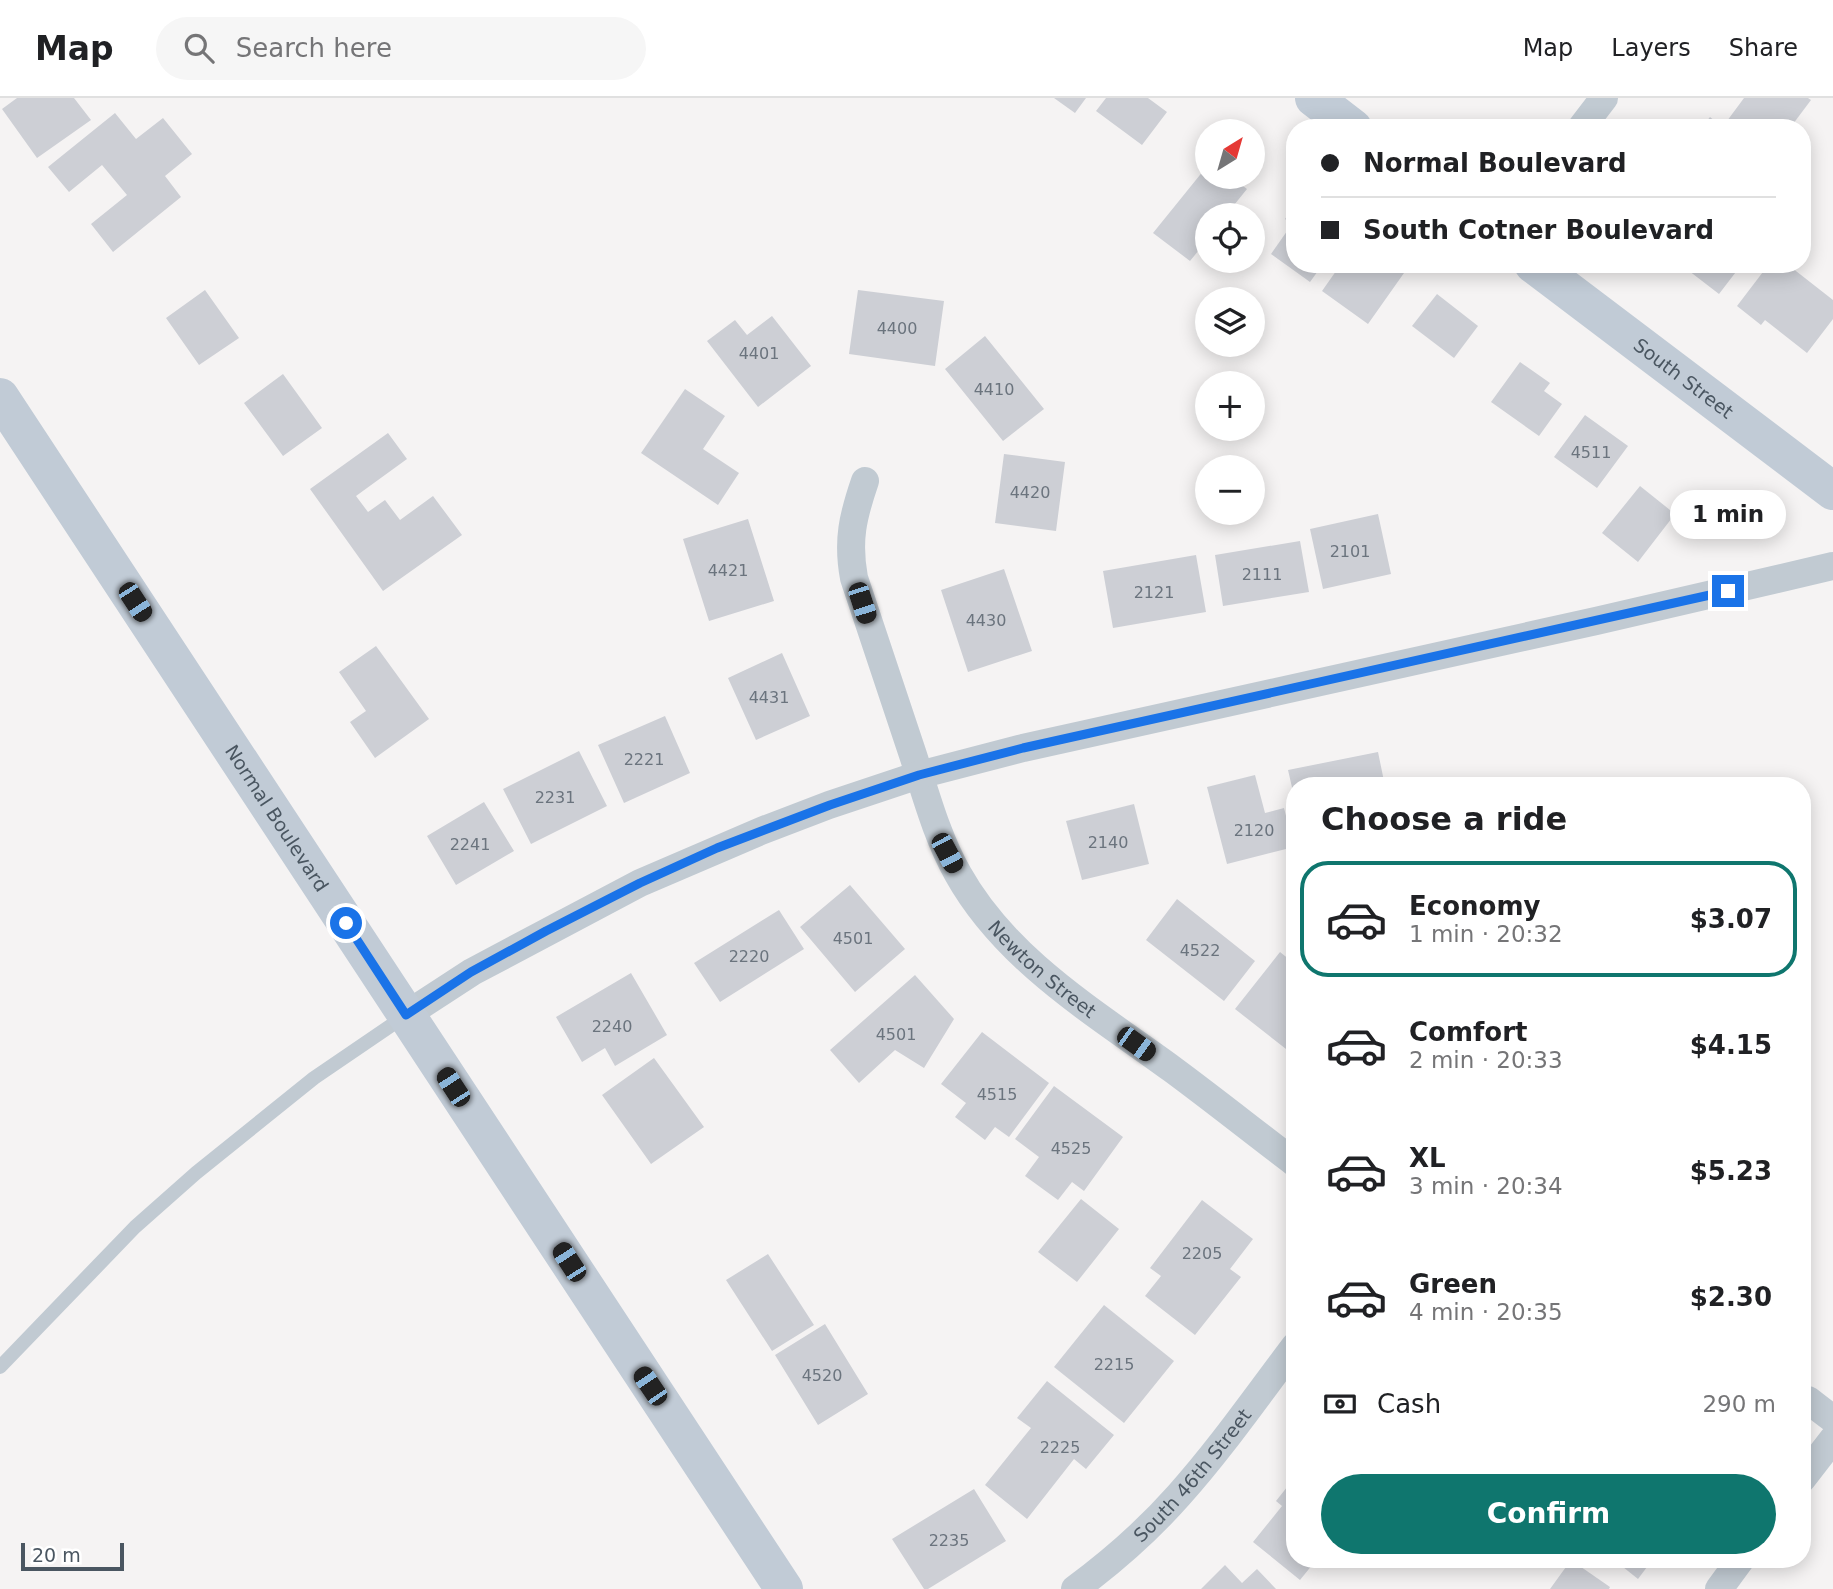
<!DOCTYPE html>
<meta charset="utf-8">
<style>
:root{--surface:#fff;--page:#f6f6f6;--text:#202124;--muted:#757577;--line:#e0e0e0;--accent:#0f766e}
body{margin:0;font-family:"DejaVu Sans",sans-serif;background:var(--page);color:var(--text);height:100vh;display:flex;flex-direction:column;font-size:26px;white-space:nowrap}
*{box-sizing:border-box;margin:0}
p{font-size:23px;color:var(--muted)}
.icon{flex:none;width:38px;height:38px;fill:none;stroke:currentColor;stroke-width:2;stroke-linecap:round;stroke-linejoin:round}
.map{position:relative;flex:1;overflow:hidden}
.drawer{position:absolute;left:1286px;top:679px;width:525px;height:791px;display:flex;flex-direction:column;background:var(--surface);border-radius:28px;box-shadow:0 4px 18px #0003}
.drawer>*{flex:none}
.guide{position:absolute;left:1286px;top:21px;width:525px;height:154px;border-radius:28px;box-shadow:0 4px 18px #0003;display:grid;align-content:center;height:154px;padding:0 35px;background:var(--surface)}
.needle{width:46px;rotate:37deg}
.tools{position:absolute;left:1195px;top:21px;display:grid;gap:14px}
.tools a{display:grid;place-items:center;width:70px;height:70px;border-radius:50%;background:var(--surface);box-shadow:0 4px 18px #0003;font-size:35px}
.scale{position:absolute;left:21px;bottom:18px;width:103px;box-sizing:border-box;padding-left:7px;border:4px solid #4a5661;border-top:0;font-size:19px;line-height:24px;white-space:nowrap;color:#4a5661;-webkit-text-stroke:5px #fff;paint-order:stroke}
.end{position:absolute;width:32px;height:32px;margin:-16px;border:9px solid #1a73e8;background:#fff;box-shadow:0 0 0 4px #fff}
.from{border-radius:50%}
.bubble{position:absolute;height:49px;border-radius:24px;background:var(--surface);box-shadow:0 4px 18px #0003;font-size:23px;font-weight:600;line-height:49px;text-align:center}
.car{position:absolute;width:21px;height:42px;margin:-21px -10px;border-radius:9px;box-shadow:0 0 5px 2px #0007;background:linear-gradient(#222 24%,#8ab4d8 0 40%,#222 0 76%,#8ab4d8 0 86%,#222 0)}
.guide b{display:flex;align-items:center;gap:24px;height:66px;font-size:26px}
.guide b+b{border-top:2px solid var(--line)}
.guide i{width:18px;height:18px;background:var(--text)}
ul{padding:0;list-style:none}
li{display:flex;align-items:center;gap:21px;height:116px;margin:0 14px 10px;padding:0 21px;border:4px solid transparent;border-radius:28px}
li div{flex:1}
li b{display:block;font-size:26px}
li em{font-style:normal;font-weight:600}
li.active{border-color:var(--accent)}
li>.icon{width:63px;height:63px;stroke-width:1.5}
h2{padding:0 35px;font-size:32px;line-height:84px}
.pay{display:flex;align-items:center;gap:18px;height:77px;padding:0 35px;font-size:26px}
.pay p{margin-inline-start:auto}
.button{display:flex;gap:14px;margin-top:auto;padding:14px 35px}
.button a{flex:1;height:80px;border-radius:42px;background:var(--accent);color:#fff;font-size:28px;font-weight:600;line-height:80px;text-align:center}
header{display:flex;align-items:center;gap:42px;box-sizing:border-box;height:98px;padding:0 35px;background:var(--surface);border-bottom:2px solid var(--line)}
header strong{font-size:33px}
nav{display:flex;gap:38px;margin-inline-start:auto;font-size:24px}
.search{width:490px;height:63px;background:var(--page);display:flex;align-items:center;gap:18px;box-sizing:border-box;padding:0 24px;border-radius:38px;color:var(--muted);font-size:26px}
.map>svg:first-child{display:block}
.building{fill:#cdcfd5}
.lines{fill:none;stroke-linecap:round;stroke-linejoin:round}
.lane{stroke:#c1cad2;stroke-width:14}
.street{stroke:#c1cad2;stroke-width:28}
.secondary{stroke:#c1cbd6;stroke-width:38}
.route{stroke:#1a73e8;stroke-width:9}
.labels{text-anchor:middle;stroke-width:5;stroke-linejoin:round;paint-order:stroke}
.number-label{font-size:16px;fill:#6b747e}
.street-label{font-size:19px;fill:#4a5661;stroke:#fff}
</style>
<header>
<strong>Map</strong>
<div class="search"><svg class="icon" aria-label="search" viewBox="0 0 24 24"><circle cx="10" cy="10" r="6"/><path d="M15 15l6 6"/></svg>Search here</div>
<nav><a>Map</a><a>Layers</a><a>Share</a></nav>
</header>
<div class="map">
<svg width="1833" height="1491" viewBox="0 0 1833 1491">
<rect width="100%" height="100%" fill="#f5f3f3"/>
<path class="building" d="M 17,0 L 74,0 L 91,22 L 37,60 L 2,11 Z
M 1054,0 L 1086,0 L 1075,15 Z
M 1106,0 L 1148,0 L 1167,14 L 1142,47 L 1096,13 Z
M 1744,0 L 1808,0 L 1811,2 L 1790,30 L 1735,30 L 1727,23 Z
M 115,15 L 136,41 L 163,20 L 192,56 L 165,78 L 181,99 L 113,154 L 91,126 L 127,97 L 102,67 L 69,94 L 48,69 Z
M 1710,19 L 1723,30 L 1701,30 Z
M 1208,67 L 1208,79 L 1231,79 L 1247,91 L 1226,117 L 1208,117 L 1208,141 L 1190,163 L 1153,135 Z
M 1295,107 L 1295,166 L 1323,166 L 1310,184 L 1271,156 L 1292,126 L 1285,121 Z
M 1341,166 L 1392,166 L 1404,175 L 1368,226 L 1322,193 Z
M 1680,166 L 1742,166 L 1719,196 Z
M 1769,166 L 1787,166 L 1833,202 L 1833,221 L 1807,255 L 1765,222 L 1761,227 L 1737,208 Z
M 205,192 L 239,240 L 199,267 L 166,220 Z
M 858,192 L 944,203 L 935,268 L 849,256 Z
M 1437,196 L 1478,228 L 1454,260 L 1412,228 Z
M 772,218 L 811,268 L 758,309 L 707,243 L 735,222 L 747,237 Z
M 985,238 L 1044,311 L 1003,343 L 945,271 Z
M 1520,264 L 1550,285 L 1544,293 L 1562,306 L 1539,338 L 1491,304 Z
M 283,276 L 322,330 L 283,358 L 244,305 Z
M 685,291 L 725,318 L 703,351 L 739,375 L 718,407 L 641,355 Z
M 1585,317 L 1628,348 L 1597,390 L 1554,359 Z
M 388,335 L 407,361 L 356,398 L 368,414 L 385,402 L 400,422 L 433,398 L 462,437 L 383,493 L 310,391 Z
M 1004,356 L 1065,364 L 1056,433 L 995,425 Z
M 1640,388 L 1675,416 L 1638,464 L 1602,435 Z
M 1378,416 L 1391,476 L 1323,491 L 1310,431 Z
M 748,421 L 774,503 L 709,523 L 683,441 Z
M 1300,443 L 1309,494 L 1223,508 L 1215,457 Z
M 1196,457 L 1206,514 L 1113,530 L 1103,473 Z
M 1004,471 L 1032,553 L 968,574 L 941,492 Z
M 376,548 L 429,621 L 375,660 L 350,624 L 366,613 L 339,574 Z
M 782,555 L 810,618 L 756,642 L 728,580 Z
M 665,618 L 690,675 L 624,705 L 598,647 Z
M 579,653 L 607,708 L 531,746 L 503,691 Z
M 1378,654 L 1385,688 L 1295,688 L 1294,698 L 1288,672 Z
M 1255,677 L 1265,715 L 1284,710 L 1294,749 L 1227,766 L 1207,689 Z
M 484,704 L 514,753 L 456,787 L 427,738 Z
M 1134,706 L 1149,766 L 1082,782 L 1066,723 Z
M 850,787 L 905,851 L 855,894 L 800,829 Z
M 1177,801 L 1255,863 L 1224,903 L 1146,842 Z
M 779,812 L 804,851 L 720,904 L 694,865 Z
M 1280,854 L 1295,866 L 1295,876 L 1293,879 L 1295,880 L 1295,958 L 1235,911 Z
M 631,875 L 667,937 L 615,968 L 605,950 L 582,964 L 556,919 Z
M 915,877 L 954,921 L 924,970 L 895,952 L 859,985 L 830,952 Z
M 982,934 L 1049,985 L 1009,1039 L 995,1029 L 985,1042 L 955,1019 L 966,1005 L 941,986 Z
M 654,960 L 704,1029 L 651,1066 L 602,997 Z
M 1054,988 L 1123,1039 L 1084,1093 L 1072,1084 L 1058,1102 L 1025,1078 L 1039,1059 L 1015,1041 Z
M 1081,1101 L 1119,1131 L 1077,1184 L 1038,1154 Z
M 1202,1102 L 1253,1141 L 1230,1171 L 1241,1179 L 1195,1237 L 1145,1198 L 1161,1178 L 1150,1170 Z
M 768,1156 L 814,1227 L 772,1253 L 726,1182 Z
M 1104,1207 L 1174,1263 L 1124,1325 L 1054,1269 Z
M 825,1226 L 868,1296 L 818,1327 L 775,1257 Z
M 1047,1283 L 1114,1337 L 1086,1371 L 1074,1361 L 1027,1421 L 985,1387 L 1031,1330 L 1017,1320 Z
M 1295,1379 L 1295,1461 L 1317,1461 L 1300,1482 L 1253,1444 L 1282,1408 L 1276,1403 Z
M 974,1391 L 1006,1443 L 928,1491 L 924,1491 L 892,1441 Z
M 1613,1461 L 1653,1461 L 1638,1481 Z
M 1571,1462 L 1610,1489 L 1609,1491 L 1550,1491 Z
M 1225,1467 L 1242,1485 L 1257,1471 L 1276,1491 L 1201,1491 Z"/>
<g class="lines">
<path class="lane" d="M 0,1269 L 135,1129 L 196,1075 L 314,980 L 405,918"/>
<g class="street">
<path d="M 1581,30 L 1604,0"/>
<path id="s1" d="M 865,383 C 853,418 847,442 854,480 C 874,539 893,598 913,657 C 926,697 937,739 958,776 C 1006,862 1094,914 1172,971 C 1214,1002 1254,1034 1295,1065"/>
<path d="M 406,917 L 472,874 L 640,785 L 761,733 L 829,707 L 919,677 L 1023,650 L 1596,523 L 1833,468"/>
<path d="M 1808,1302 L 1833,1321"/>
<path d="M 1802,1381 L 1833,1341"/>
<path id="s2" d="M 1075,1491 C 1113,1463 1148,1432 1179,1397 C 1221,1350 1257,1298 1295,1248"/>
<path d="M 1719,1491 L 1741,1461"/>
</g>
<g class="secondary">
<path d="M 1314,0 L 1353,30"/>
<path id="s3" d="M 1533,166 L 1833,393"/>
<path id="s4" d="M 0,299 L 784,1491"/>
</g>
</g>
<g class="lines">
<path class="route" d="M 346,825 L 406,917 L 471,874 L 546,833 L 640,785 L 717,750 L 830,707 L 919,677 L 1023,650 L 1728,493"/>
</g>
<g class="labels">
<g class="number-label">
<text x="897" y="236">4400</text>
<text x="759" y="261">4401</text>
<text x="994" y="297">4410</text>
<text x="1591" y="360">4511</text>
<text x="1030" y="400">4420</text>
<text x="1350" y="459">2101</text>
<text x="728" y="478">4421</text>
<text x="1262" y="482">2111</text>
<text x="1154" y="500">2121</text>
<text x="986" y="528">4430</text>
<text x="769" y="605">4431</text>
<text x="644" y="667">2221</text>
<text x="555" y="705">2231</text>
<text x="1254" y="738">2120</text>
<text x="1108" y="750">2140</text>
<text x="470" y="752">2241</text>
<text x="853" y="846">4501</text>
<text x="1200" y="858">4522</text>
<text x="749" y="864">2220</text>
<text x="612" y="934">2240</text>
<text x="896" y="942">4501</text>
<text x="997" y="1002">4515</text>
<text x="1071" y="1056">4525</text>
<text x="1202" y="1161">2205</text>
<text x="1114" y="1272">2215</text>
<text x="822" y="1283">4520</text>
<text x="1060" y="1355">2225</text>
<text x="949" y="1448">2235</text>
</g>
<g class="street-label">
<text dy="7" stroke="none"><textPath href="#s3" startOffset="189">South Street</textPath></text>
<text dy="7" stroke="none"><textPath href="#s4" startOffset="504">Normal Boulevard</textPath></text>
<text dy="7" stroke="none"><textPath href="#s1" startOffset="541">Newton Street</textPath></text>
<text dy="7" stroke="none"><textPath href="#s2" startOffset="164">South 46th Street</textPath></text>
</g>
</g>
</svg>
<div class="tools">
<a><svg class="needle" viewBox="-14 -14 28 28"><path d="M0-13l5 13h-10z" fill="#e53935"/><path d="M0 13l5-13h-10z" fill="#757577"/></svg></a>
<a><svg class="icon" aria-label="locate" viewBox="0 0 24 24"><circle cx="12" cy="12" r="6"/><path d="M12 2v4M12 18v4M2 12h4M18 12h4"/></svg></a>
<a><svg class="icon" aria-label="layers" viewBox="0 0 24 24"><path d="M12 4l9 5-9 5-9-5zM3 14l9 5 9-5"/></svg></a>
<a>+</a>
<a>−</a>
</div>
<div class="scale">20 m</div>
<i class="end from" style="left:346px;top:825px"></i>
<i class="end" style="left:1728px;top:493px"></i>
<div class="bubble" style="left:1670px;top:392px;width:116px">1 min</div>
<i class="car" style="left:135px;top:504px;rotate:147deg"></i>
<i class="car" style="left:862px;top:505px;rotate:162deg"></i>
<i class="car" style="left:947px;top:755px;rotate:152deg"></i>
<i class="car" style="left:1136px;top:946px;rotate:126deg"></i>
<i class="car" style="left:453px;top:989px;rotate:327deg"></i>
<i class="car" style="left:569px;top:1164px;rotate:327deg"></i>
<i class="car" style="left:650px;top:1288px;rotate:326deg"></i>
<div class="guide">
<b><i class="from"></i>Normal Boulevard</b>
<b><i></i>South Cotner Boulevard</b>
</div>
<section class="drawer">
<h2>Choose a ride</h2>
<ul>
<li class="active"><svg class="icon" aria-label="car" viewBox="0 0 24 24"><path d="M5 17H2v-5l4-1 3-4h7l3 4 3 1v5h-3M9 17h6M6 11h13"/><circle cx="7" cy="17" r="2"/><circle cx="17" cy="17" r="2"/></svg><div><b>Economy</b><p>1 min · 20:32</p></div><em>$3.07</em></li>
<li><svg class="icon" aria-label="car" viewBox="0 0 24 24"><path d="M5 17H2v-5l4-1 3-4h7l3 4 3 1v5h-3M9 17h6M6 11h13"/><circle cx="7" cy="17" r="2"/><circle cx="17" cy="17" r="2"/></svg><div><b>Comfort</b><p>2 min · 20:33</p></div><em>$4.15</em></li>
<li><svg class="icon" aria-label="car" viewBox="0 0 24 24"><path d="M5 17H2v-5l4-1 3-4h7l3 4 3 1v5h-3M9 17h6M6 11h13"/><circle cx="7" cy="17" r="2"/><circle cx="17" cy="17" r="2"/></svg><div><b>XL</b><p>3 min · 20:34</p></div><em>$5.23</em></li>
<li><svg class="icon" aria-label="car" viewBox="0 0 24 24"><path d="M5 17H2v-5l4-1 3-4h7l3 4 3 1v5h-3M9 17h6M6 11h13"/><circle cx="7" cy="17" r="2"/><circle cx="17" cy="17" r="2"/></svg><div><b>Green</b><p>4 min · 20:35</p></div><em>$2.30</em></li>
</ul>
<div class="pay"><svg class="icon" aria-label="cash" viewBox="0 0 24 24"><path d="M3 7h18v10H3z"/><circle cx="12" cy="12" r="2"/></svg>Cash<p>290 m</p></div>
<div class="button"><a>Confirm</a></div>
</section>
</div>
